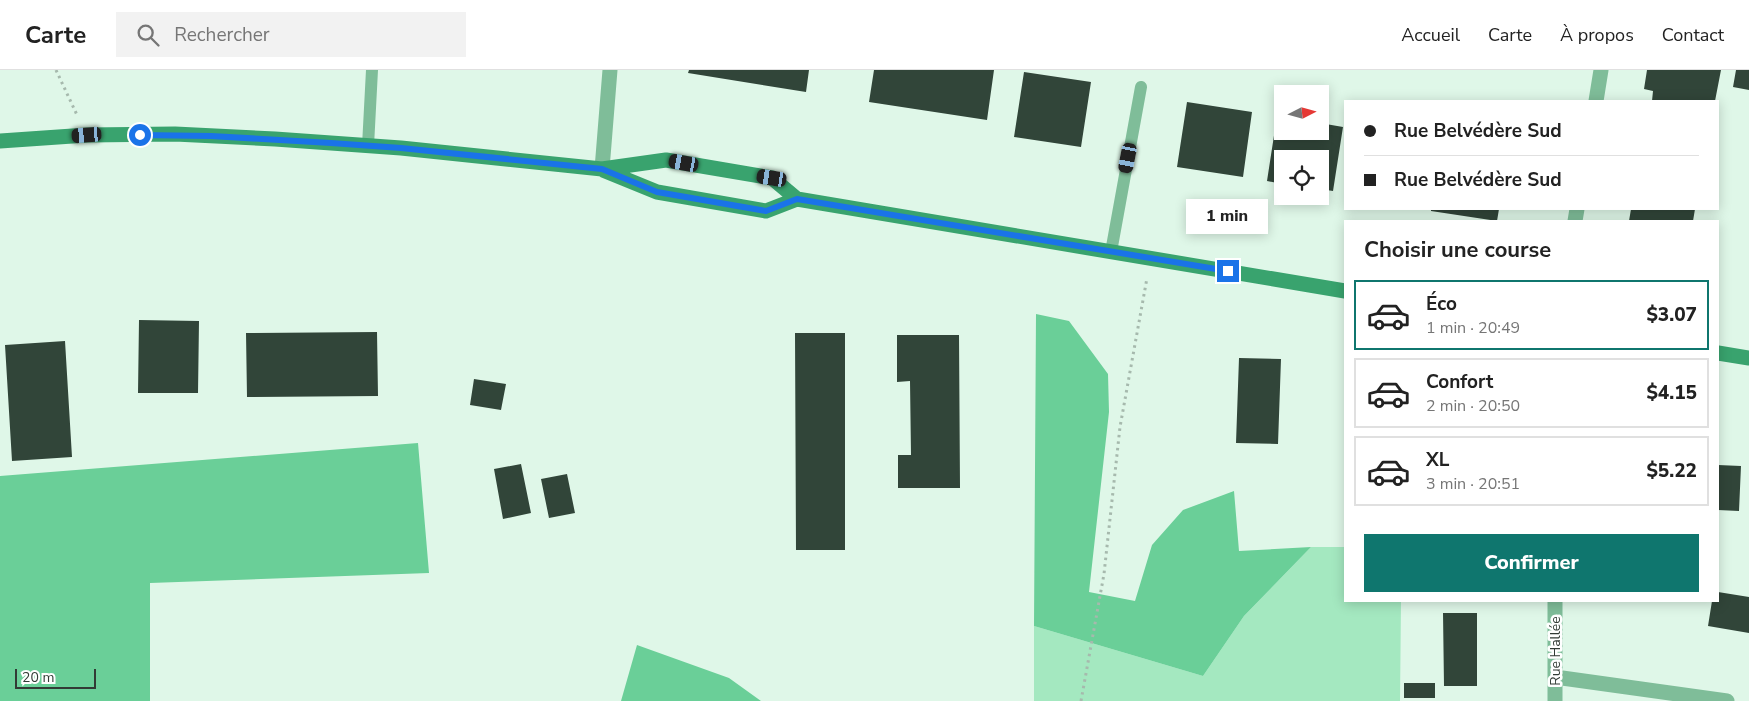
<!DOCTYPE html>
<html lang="fr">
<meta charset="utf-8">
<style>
:root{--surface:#fff;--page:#f2f2f2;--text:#222;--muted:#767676;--line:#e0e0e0;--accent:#0f766e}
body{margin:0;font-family:"Nunito Sans",sans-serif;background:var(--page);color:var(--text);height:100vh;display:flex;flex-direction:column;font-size:19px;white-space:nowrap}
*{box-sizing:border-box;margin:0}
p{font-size:16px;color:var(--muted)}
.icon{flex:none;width:28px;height:28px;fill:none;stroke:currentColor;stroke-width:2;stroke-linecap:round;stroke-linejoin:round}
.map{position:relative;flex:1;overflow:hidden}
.sheet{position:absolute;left:1344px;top:150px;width:375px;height:382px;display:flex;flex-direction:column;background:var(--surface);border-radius:0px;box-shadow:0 2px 12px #0003}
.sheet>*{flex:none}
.guide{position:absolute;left:1344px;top:30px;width:375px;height:110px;border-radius:0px;box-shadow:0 2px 12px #0003;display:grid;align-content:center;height:110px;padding:0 20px;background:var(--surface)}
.needle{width:32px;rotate:84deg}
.tools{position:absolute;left:1274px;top:15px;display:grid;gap:10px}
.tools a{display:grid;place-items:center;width:55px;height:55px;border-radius:0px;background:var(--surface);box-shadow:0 2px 12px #0003;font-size:25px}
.scale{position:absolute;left:15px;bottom:12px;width:81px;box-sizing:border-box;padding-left:5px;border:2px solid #323b35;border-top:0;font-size:14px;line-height:18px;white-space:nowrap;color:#323b35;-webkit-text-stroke:4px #fff;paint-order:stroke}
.end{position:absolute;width:22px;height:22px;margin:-11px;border:6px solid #1a73e8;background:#fff;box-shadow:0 0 0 2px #fff}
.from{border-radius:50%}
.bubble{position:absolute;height:35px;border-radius:0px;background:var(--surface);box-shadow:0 2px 12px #0003;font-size:16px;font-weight:800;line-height:35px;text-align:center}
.car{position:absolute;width:15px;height:30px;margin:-15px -8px;border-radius:6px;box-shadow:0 0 4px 1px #0007;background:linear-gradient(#222 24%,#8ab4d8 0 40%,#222 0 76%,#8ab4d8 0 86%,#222 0)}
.guide b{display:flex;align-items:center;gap:18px;height:48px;font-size:19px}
.guide b+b{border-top:1px solid var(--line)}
.guide i{width:12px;height:12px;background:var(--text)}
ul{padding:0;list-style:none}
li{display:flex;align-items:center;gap:15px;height:70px;margin:0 10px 8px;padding:0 10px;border:2px solid var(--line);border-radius:0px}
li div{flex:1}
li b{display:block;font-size:19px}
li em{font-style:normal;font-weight:800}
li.on{border-color:var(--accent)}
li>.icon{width:45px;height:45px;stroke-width:1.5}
h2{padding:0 20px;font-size:22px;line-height:60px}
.button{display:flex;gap:10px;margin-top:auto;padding:10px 20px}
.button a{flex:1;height:58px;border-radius:0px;background:var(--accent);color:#fff;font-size:20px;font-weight:800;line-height:58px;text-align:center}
header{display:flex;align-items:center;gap:30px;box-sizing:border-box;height:70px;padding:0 25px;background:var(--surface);border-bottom:1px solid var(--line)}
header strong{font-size:24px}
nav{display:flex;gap:28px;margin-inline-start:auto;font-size:18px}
.search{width:350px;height:45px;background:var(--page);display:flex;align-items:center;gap:12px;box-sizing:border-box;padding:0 18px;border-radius:0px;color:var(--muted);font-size:19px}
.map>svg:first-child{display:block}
.green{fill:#a4e8c0}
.forest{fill:#6acf98}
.building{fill:#314539}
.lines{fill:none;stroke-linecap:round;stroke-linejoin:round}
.path{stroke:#a6b9ad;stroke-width:3;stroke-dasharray:2.5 4;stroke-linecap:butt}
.lane{stroke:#7fbd99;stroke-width:12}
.street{stroke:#7fbd99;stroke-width:15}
.secondary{stroke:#39a36e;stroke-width:15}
.route{stroke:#1a73e8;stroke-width:6}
.labels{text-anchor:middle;stroke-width:5;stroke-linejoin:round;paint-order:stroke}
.street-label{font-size:14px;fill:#323b35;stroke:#fff}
</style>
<header>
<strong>Carte</strong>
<div class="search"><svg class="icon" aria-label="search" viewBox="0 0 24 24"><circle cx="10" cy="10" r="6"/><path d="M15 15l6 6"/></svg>Rechercher</div>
<nav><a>Accueil</a><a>Carte</a><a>À propos</a><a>Contact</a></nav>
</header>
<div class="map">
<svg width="1749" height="631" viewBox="0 0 1749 631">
<rect width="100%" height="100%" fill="#dff7e8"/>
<path class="green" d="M 1311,477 L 1345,477 L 1345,531 L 1401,531 L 1400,631 L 1034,631 L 1034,556 L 1203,606 L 1244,546 Z"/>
<path class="forest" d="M 1036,244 L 1069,251 L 1108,304 L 1109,342 L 1089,522 L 1135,531 L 1152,475 L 1183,440 L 1234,421 L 1239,481 L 1311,477 L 1244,546 L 1203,606 L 1034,556 Z
M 418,373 L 429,503 L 150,513 L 150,631 L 0,631 L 0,406 Z
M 637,575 L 729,608 L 761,631 L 621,631 Z"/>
<path class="building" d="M 689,0 L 809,0 L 806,22 L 688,3 Z
M 874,0 L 994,0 L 987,50 L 869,32 Z
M 1647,0 L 1721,0 L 1715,31 L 1652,31 L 1653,21 L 1644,19 Z
M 1736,0 L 1749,0 L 1749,20 L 1733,17 Z
M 1024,2 L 1091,12 L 1081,77 L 1014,67 Z
M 1187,32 L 1252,42 L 1243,107 L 1177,97 Z
M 1277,46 L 1282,47 L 1282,61 L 1320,61 L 1320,53 L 1343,57 L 1333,121 L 1320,119 L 1320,89 L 1282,89 L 1282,114 L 1267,111 Z
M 1431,139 L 1499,139 L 1497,151 L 1431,141 Z
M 1631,139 L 1695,139 L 1693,151 L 1629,151 Z
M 139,250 L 199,251 L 198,323 L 138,323 Z
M 377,262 L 378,326 L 247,327 L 246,263 Z
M 795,263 L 845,263 L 845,480 L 796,480 Z
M 897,265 L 959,265 L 960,418 L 898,418 L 898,385 L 911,385 L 910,311 L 897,312 Z
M 65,271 L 72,387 L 12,391 L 5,275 Z
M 1239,288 L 1281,289 L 1278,374 L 1236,373 Z
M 474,309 L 506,314 L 501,340 L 470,335 Z
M 521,394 L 531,443 L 503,449 L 494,399 Z
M 1718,395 L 1741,396 L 1739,441 L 1718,440 Z
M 567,404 L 575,443 L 549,448 L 541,409 Z
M 1718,522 L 1749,527 L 1749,563 L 1708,556 L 1712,531 L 1718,531 Z
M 1443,543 L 1477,543 L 1477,616 L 1444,616 Z
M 1404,613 L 1435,613 L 1435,628 L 1404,628 Z"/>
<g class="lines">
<path class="path" d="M 56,0 L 77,45
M 1081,631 L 1104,504 L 1120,357 L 1147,208"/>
<path class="lane" d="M 368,76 L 372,0
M 1111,182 L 1141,17"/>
<path class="street" d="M 1596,31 L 1601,0
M 602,99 L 610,0
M 1575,151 L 1577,139
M 1555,607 L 1727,631
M 1555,631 L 1555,531"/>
<path class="secondary" d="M 0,71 L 87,65 L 175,64 L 275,69 L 401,78 L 602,99 L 666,90 L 772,108 L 797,129
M 603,100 L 657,122 L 766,141 L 797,129 L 1345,221
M 1718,283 L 1749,288"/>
</g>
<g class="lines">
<path class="route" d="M 140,65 L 211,66 L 331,73 L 401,78 L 602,99 L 657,122 L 766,141 L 797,129 L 1228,201"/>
</g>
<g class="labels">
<g class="street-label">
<text transform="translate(1555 581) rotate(-90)" y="5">Rue Hallée</text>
</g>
</g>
</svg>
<div class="tools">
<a><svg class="needle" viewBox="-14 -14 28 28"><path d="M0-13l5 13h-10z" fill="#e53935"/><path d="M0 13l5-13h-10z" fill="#767676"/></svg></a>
<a><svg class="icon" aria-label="locate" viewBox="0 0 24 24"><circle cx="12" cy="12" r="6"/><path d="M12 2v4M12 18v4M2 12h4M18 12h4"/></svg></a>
</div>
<div class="scale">20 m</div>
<i class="end from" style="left:140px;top:65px"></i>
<i class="end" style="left:1228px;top:201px"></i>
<div class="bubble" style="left:1186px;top:129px;width:82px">1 min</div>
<i class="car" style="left:87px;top:65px;rotate:266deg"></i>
<i class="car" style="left:1128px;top:88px;rotate:191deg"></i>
<i class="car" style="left:684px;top:93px;rotate:280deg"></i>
<i class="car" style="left:772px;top:108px;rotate:279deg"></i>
<div class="guide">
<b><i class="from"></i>Rue Belvédère Sud</b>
<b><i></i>Rue Belvédère Sud</b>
</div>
<section class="sheet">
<h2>Choisir une course</h2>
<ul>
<li class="on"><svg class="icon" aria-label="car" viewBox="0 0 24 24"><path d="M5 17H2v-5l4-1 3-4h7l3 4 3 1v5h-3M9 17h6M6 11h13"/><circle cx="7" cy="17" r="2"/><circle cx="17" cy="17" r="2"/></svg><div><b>Éco</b><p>1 min · 20:49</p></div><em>$3.07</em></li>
<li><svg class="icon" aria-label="car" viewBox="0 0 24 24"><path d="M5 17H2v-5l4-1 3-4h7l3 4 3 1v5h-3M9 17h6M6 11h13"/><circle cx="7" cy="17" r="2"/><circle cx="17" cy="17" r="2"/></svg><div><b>Confort</b><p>2 min · 20:50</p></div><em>$4.15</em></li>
<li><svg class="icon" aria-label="car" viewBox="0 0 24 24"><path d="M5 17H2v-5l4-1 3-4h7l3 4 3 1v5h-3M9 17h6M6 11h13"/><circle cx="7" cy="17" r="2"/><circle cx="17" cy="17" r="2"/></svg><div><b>XL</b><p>3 min · 20:51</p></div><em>$5.22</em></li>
</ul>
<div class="button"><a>Confirmer</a></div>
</section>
</div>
